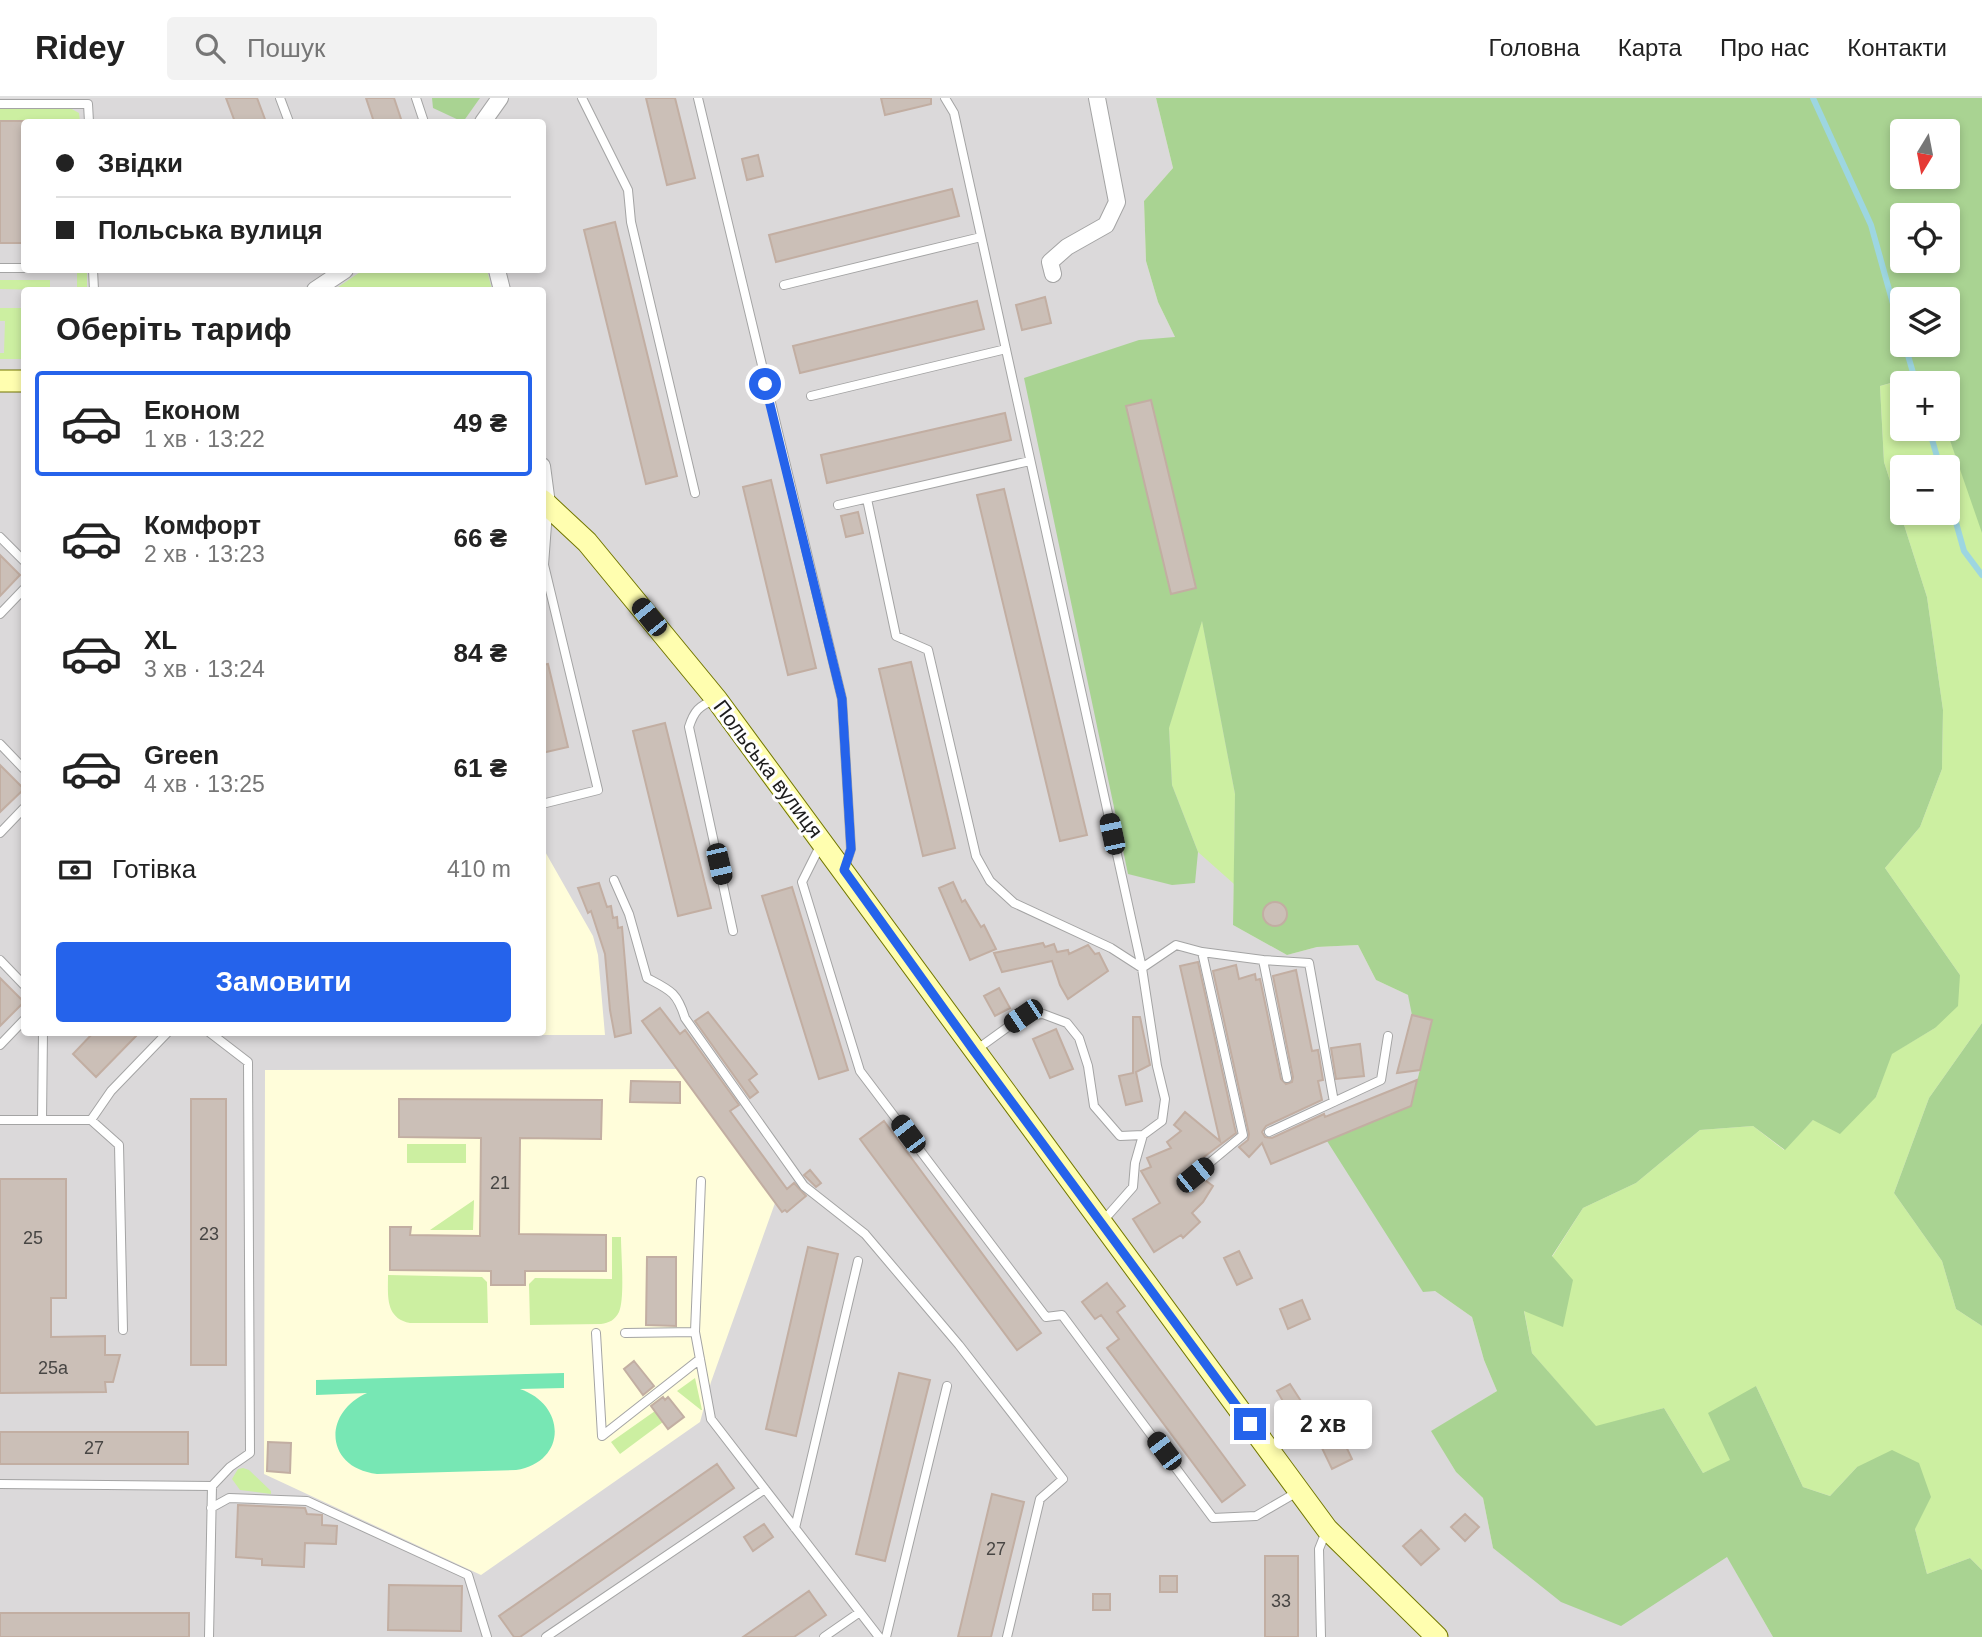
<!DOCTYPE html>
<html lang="uk">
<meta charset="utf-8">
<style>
:root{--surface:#fff;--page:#f2f2f2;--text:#222;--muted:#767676;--line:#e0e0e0;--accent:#2563eb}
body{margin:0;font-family:Arial,sans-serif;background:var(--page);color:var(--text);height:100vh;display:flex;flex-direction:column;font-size:26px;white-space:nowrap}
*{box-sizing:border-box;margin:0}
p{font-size:23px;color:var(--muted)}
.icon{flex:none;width:38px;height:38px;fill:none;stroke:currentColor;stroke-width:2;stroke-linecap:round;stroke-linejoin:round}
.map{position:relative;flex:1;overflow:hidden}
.details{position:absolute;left:21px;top:189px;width:525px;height:749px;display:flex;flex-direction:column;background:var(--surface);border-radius:7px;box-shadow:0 4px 10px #0003}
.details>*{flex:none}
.banner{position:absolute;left:21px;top:21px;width:525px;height:154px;border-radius:7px;box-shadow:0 4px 10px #0003;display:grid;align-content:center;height:154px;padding:0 35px;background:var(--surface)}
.needle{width:46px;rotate:190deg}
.controls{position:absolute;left:1890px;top:21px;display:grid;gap:14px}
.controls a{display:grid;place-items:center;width:70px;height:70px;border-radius:7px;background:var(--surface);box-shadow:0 4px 10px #0003;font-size:35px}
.end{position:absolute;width:32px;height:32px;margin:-16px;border:9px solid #2563eb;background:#fff;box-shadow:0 0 0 4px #fff}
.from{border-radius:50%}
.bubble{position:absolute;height:49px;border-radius:7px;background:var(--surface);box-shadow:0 4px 10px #0003;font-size:23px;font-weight:700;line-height:49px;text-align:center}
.car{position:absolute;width:21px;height:42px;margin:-21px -10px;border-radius:9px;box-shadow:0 0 5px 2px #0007;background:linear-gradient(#222 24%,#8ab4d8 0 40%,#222 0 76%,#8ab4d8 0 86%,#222 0)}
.banner b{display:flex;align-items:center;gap:24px;height:66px;font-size:26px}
.banner b+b{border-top:2px solid var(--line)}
.banner i{width:18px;height:18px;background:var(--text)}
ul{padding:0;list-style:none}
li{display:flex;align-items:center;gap:21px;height:105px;margin:0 14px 10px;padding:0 21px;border:4px solid transparent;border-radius:7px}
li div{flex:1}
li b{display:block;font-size:26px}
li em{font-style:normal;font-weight:700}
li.selected{border-color:var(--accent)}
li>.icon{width:63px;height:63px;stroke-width:1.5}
h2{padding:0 35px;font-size:32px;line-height:84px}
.pay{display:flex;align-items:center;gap:18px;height:77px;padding:0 35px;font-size:26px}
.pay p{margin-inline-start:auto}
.button{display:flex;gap:14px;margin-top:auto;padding:14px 35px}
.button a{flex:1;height:80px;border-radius:7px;background:var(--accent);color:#fff;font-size:28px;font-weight:700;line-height:80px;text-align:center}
header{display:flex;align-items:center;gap:42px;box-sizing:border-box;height:98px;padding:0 35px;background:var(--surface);border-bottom:2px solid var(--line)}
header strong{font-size:33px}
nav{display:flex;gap:38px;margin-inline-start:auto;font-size:24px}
.search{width:490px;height:63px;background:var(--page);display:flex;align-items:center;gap:18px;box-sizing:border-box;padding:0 24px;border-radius:7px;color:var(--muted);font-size:26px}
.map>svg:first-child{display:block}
.residential{fill:#dbd9da;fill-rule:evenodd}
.education{fill:#fffdda}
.grass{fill:#ccefa1;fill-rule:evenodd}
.forest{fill:#a9d392;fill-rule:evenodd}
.pitch{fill:#77e7b4}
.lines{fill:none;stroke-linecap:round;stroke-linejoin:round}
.stream{stroke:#9dd6e1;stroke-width:6}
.building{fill:#cbbfb7;stroke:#c2aea2;stroke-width:2}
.lane-casing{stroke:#a4a4a4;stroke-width:10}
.street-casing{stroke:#a4a4a4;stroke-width:18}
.secondary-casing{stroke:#727700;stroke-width:23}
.lane{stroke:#fff;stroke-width:8}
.street{stroke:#fff;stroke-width:16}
.secondary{stroke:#fffeaf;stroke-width:21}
.route{stroke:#2563eb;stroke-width:9}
.labels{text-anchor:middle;stroke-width:6;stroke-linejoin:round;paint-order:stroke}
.number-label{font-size:18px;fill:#484644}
.street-label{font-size:21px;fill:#1d1d1d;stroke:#fff}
</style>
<header>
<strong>Ridey</strong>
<div class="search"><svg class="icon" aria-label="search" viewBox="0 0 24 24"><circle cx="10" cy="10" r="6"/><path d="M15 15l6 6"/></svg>Пошук</div>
<nav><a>Головна</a><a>Карта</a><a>Про нас</a><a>Контакти</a></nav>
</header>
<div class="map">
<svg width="1982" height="1539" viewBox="0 0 1982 1539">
<rect width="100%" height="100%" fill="#efeae1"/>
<path class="residential" d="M 0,0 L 1156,0 L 1173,70 L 1144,103 L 1146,163 L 1158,204 L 1175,239 L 1235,696 L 1233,827 L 1287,857 L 1317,849 L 1358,847 L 1376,882 L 1408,897 L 1432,922 L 1411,1008 L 1435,1193 L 1472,1219 L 1484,1262 L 1497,1293 L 1432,1333 L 1456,1374 L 1483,1400 L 1493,1450 L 1727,1458 L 1773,1539 L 0,1539 ZM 24,24 L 542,24 L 542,172 L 24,172 ZM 24,192 L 542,192 L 542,934 L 24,934 Z"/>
<path class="education" d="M 543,750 L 593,838 L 598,857 L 605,937 L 336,937 L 336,934 L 542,934 Z
M 677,971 L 775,1105 L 711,1284 L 700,1324 L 481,1477 L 264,1376 L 265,972 Z"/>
<path class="grass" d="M 0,9 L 68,9 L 79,15 L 80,24 L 0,23 Z
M 77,172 L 87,172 L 87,192 L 77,192 Z
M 363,172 L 487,172 L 492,192 L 334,192 Z
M 0,182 L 50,182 L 50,192 L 0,191 Z
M 0,210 L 24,210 L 24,261 L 0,261 L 0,255 L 4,255 L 5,223 L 0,223 Z
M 1906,281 L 1910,285 L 1902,285 L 1902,331 L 1946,331 L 1982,431 L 1982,925 L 1929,1000 L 1894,1095 L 1942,1163 L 1956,1211 L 1982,1228 L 1982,1472 L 1970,1460 L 1927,1476 L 1915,1431 L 1857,1369 L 1830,1398 L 1803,1389 L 1756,1288 L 1730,1363 L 1703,1375 L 1664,1310 L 1596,1329 L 1532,1255 L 1524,1212 L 1562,1228 L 1552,1159 L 1583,1110 L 1636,1085 L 1700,1032 L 1753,1028 L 1784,1052 L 1813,1022 L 1876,999 L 1891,956 L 1935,930 L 1960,877 L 1885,770 L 1920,729 L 1942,671 L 1943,612 L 1927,499 L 1884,364 L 1880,288 ZM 1902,369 L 1948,369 L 1948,415 L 1902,415 Z
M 1202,522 L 1235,696 L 1234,786 L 1198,754 L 1172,687 L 1169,629 Z
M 407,1046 L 466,1046 L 466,1065 L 407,1065 Z
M 474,1102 L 473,1132 L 430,1132 Z
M 612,1139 L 621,1139 C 621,1156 625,1200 619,1214 C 615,1222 609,1225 601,1226 L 530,1227 L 529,1186 L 535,1180 L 612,1181 Z
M 388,1177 L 482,1179 L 487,1184 L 488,1225 L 410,1225 C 385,1220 388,1198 388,1177 Z
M 695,1280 L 702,1312 L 701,1312 L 677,1293 Z
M 655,1313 L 663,1324 L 620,1356 L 611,1344 Z
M 243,1370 L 249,1372 L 271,1393 L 271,1396 L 240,1392 L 232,1381 L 238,1371 Z"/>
<path class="forest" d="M 432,0 L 480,0 L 463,24 L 433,10 Z
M 1156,0 L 1982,0 L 1982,435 L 1946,331 L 1948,285 L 1910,285 L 1905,281 L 1880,288 L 1884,364 L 1927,499 L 1943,612 L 1942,671 L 1920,729 L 1885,770 L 1960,877 L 1958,908 L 1935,930 L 1892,956 L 1876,999 L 1840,1036 L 1813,1022 L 1785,1052 L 1753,1028 L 1700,1032 L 1636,1085 L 1583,1110 L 1552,1158 L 1573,1182 L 1563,1229 L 1524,1213 L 1532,1255 L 1596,1328 L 1664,1310 L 1703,1375 L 1730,1362 L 1708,1315 L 1756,1288 L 1803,1389 L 1830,1398 L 1857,1369 L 1892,1352 L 1919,1365 L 1931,1399 L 1915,1431 L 1927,1476 L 1970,1460 L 1982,1472 L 1982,1539 L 1773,1539 L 1727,1459 L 1621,1528 L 1561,1504 L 1493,1450 L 1483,1400 L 1456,1374 L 1431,1333 L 1497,1293 L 1484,1262 L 1472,1219 L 1435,1193 L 1423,1194 L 1327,1043 L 1411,1008 L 1432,922 L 1412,917 L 1408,897 L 1376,882 L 1358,847 L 1317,849 L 1287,857 L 1233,827 L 1235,696 L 1202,523 L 1169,630 L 1172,687 L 1198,754 L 1195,785 L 1172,787 L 1128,776 L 1024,280 L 1139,242 L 1175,239 L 1158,204 L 1146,163 L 1144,103 L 1173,70 ZM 1902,33 L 1948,33 L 1948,79 L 1902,79 ZM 1902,117 L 1948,117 L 1948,163 L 1902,163 ZM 1902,201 L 1948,201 L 1948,247 L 1902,247 Z
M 1982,925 L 1982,1228 L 1956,1211 L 1942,1163 L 1894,1095 L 1929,1000 Z"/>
<path class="pitch" d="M 564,1275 L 564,1290 L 520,1291 C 567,1307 567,1364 516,1372 L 377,1376 C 325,1370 322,1315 367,1295 L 316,1297 L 316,1282 Z"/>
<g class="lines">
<path class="stream" d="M 1813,0 L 1871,127 L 1902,238
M 1905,247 L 1916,285
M 1929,331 L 1940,369
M 1948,396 L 1964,453 L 1982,477"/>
</g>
<path class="building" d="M 226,0 L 257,0 L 266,24 L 235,24 Z
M 366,0 L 394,0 L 402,24 L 374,24 Z
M 646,0 L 675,0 L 695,80 L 667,87 Z
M 881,0 L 931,0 L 931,6 L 885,17 Z
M 0,23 L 24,23 L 24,145 L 0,145 Z
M 758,57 L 763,78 L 747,82 L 742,61 Z
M 952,91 L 959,118 L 776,164 L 769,137 Z
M 615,124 L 677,378 L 646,386 L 584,132 Z
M 1045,199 L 1051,225 L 1022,232 L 1016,207 Z
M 977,203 L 984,231 L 800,275 L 793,248 Z
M 1151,302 L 1196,490 L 1171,496 L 1126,308 Z
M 1005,315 L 1011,342 L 827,385 L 821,357 Z
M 771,382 L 816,570 L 788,577 L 743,389 Z
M 1004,391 L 1087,737 L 1060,743 L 977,397 Z
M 858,414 L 863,435 L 846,439 L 841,418 Z
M 0,457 L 20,477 L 0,498 Z
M 911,564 L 955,750 L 923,758 L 879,571 Z
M 548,566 L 568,649 L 542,655 L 542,567 Z
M 665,625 L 711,810 L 678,818 L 633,633 Z
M 0,667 L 24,691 L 0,714 Z
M 953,784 L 962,804 L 965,802 L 981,829 L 984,827 L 996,851 L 970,862 L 939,790 Z
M 599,785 L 607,809 L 611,808 L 613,820 L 617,819 L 618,830 L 622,829 L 631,935 L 615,939 L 610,912 L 605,856 L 591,813 L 588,815 L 578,790 Z
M 792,789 L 848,972 L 819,981 L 762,798 Z
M1263 816a12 12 0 1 1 24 0a12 12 0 1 1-24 0Z
M 1043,845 L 1045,849 L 1054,846 L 1057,854 L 1068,852 L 1069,856 L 1088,847 L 1095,856 L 1099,855 L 1108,873 L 1068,901 L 1060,887 L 1052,863 L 1002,874 L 994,855 Z
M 1198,864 L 1236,1035 L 1189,1070 L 1191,1072 L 1189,1077 L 1190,1082 L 1195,1083 L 1202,1080 L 1213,1088 L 1203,1104 L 1192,1115 L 1200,1124 L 1183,1140 L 1181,1137 L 1154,1154 L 1133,1121 L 1160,1105 L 1141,1073 L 1151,1069 L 1147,1060 L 1171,1050 L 1167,1044 L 1181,1033 L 1174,1027 L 1185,1014 L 1220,1043 L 1180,868 Z
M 1236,867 L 1239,881 L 1255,876 L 1256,882 L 1260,881 L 1281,981 L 1286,986 L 1292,984 L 1293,979 L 1273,878 L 1296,872 L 1312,953 L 1318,952 L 1323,982 L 1318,983 L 1322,1002 L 1266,1028 L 1262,1034 L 1265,1039 L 1272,1040 L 1324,1016 L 1325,1019 L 1417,982 L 1411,1008 L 1271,1066 L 1262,1045 L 1249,1059 L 1239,1049 L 1248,1042 L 1249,1036 L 1213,873 Z
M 0,880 L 24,904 L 0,928 Z
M 999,890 L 1010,910 L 995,918 L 984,898 Z
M 660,910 L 680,936 L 685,932 L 739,1007 L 730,1013 L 787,1091 L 794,1085 L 806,1098 L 787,1114 L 785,1112 L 782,1114 L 642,923 Z
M 708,914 L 757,976 L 749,982 L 758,994 L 750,1000 L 695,923 Z
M 1412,917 L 1432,922 L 1420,972 L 1397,975 Z
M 1133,919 L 1140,919 L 1150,967 L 1136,974 L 1142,1003 L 1126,1007 L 1119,978 L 1133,975 Z
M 1056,931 L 1073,971 L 1050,980 L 1033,941 Z
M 94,934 L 140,934 L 96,979 L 73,956 Z
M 1360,946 L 1364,978 L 1336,981 L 1331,950 Z
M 631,983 L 680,984 L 680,1005 L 630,1004 Z
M 191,1001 L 226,1001 L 226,1267 L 191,1267 Z
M 399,1001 L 602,1002 L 601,1041 L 520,1040 L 519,1136 L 606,1137 L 606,1173 L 525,1173 L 525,1187 L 491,1187 L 491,1173 L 390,1172 L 390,1129 L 411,1129 L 410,1137 L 480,1138 L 481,1040 L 399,1039 Z
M 884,1023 L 1041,1235 L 1017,1252 L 860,1041 Z
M 810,1072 L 821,1085 L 816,1089 L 804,1077 Z
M 0,1081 L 66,1081 L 66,1200 L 51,1200 L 51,1239 L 105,1238 L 105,1257 L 120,1257 L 113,1284 L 105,1284 L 106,1294 L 0,1295 Z
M 808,1149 L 838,1156 L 796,1338 L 766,1331 Z
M 1239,1153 L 1252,1180 L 1237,1187 L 1224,1160 Z
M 647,1159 L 676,1159 L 676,1228 L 646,1227 Z
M 1107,1185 L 1125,1208 L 1117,1214 L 1245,1387 L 1222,1404 L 1107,1250 L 1119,1241 L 1101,1217 L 1095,1221 L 1082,1204 Z
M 1302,1202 L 1310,1221 L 1288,1231 L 1280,1211 Z
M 634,1263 L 654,1288 L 643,1297 L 624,1271 Z
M 899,1275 L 930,1282 L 885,1463 L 856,1456 Z
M 1290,1286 L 1306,1311 L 1292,1319 L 1277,1293 Z
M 663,1299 L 665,1302 L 668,1299 L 684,1319 L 668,1331 L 651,1308 Z
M 0,1334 L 188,1334 L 188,1366 L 0,1366 Z
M 1341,1338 L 1352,1361 L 1332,1371 L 1321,1348 Z
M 268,1344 L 291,1345 L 290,1375 L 267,1373 Z
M 717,1366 L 734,1390 L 520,1539 L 514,1539 L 499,1518 Z
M 992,1396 L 1024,1404 L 991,1539 L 958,1539 Z
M 238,1407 L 305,1410 L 307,1416 L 322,1417 L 322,1427 L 337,1428 L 336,1446 L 305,1445 L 304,1469 L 262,1467 L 262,1461 L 236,1459 Z
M 1465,1416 L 1479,1429 L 1465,1443 L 1451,1429 Z
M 764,1426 L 773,1439 L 753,1453 L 744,1439 Z
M 1421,1432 L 1439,1451 L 1421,1467 L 1403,1448 Z
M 1265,1458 L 1298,1458 L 1298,1539 L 1265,1539 Z
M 1160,1478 L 1177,1478 L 1177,1494 L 1160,1494 Z
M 389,1487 L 462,1488 L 461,1533 L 388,1532 Z
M 809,1493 L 826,1517 L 794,1539 L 743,1539 Z
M 1093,1496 L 1110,1496 L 1110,1512 L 1093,1512 Z
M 0,1515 L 189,1515 L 189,1539 L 0,1539 Z"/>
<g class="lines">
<g class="lane-casing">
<path id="lane" d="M 280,0 L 289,24
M 416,0 L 424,24
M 582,0 L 628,92 L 631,124 L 695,395
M 698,0 L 842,601 L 851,751 L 845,769
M 945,0 L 954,15 L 1142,870
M 0,6 L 88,6 L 89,24
M 0,170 L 24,170
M 93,172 L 94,192
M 784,187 L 981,139
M 811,298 L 1006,251
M 867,401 L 896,538 L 928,552 L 976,758 L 990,783 L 1014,805 L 1111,850 L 1142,870
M 838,407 L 1030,363
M 0,439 L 24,463
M 0,516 L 24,491
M 714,602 C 699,608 694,613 689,629 L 733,833
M 0,646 L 24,671
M 542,706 L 598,692 L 544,467 L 548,413
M 0,735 L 24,710
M 821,746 L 802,784 L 860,973 L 1046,1219 L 1062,1217 L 1213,1420 L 1256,1418 L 1299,1393
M 614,782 L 629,816 L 647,880 C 670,892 677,894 685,920 L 804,1088 L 865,1136 L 959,1247 L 1063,1381 L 1040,1401 L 1007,1539
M 1202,854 L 1263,862 L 1287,980
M 0,862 L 24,887
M 1263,862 L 1309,865 L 1334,1004
M 209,934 L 248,964 L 250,1355 L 230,1369 L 212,1388 L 209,1539
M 0,947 L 24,922
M 976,952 L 1023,918 L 1043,916 L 1067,925 L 1079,940 L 1088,968 L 1094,1008 L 1120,1038 L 1143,1037 L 1162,1023 L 1165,1001 L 1157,968 L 1142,870 L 1176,847 L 1202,854 L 1243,1037 L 1195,1077
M 0,1022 L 42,1022 L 43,934
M 42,1022 L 91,1022 L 111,993 L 168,934
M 91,1022 L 119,1047 L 123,1232
M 1269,1034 L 1381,982 L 1388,938
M 701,1083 L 695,1234 L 711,1321 L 879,1539
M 1103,1123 L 1133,1089 L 1135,1065 L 1143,1037
M 596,1235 L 602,1338 L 700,1261
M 625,1235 L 695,1234
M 0,1386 L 212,1388
M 211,1410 L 229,1400 L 307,1403 L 468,1477 L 487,1539
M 795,1430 L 858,1163
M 546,1539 L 765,1391
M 824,1539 L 860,1514
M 886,1539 L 947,1288
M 1321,1539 L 1319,1451 L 1327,1431"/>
</g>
<g class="street-casing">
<path id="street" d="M 483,24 L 500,0
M 497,172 L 502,192
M 1053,176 L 1050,164 L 1067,149 L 1106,127 L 1117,104 L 1097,0
M 315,192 L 345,172
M 542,368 L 547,406"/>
</g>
<g class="secondary-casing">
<path id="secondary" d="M 0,283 L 24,283
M 542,402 L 587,444 L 717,602 L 1327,1431 L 1437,1539"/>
</g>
<use href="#lane" class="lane"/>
<use href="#street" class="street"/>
<use href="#secondary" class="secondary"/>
</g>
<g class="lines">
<path class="route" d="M 765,286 L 842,601 L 851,751 L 844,772 L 974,953 L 1250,1326"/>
</g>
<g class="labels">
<g class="number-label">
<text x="500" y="1091">21</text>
<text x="209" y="1142">23</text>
<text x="33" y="1146">25</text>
<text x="53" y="1276">25а</text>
<text x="94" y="1356">27</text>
<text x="996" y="1457">27</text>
<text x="1281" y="1509">33</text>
</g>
<g class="street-label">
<text transform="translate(768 671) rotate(53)" y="7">Польська вулиця</text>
</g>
</g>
</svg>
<div class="controls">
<a><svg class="needle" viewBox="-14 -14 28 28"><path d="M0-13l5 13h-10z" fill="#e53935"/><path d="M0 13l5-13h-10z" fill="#767676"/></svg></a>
<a><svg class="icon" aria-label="locate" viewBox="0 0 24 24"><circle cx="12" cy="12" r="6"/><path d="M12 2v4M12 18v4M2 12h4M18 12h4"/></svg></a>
<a><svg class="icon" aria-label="layers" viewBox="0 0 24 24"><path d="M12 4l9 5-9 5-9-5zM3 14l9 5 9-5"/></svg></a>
<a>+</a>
<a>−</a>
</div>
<i class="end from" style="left:765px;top:286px"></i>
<i class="end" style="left:1250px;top:1326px"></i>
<div class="bubble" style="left:1274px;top:1302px;width:98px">2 хв</div>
<i class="car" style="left:649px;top:519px;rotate:321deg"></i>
<i class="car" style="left:1112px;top:736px;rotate:348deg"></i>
<i class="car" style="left:719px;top:766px;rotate:167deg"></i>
<i class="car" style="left:1023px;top:918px;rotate:236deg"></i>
<i class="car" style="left:908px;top:1036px;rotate:323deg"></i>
<i class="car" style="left:1195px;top:1077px;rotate:51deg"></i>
<i class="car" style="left:1164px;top:1353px;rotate:323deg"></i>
<div class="banner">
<b><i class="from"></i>Звідки</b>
<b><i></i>Польська вулиця</b>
</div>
<section class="details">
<h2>Оберіть тариф</h2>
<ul>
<li class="selected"><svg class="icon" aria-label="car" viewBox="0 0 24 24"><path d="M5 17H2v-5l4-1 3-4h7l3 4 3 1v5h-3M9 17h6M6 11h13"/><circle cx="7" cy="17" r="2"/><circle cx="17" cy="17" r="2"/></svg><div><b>Економ</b><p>1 хв · 13:22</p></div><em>49 ₴</em></li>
<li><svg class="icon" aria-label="car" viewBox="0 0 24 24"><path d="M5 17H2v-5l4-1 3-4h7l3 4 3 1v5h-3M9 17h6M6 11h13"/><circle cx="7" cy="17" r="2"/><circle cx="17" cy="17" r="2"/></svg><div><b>Комфорт</b><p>2 хв · 13:23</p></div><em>66 ₴</em></li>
<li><svg class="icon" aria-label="car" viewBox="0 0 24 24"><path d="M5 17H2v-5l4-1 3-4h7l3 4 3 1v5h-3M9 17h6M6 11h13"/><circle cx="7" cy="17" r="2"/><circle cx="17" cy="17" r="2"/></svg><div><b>XL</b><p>3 хв · 13:24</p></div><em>84 ₴</em></li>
<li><svg class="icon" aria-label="car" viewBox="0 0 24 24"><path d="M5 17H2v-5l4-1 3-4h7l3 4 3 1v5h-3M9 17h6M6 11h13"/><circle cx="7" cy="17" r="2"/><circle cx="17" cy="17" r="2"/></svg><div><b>Green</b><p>4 хв · 13:25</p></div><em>61 ₴</em></li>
</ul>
<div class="pay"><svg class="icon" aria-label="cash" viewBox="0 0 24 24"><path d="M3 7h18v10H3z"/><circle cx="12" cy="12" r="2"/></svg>Готівка<p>410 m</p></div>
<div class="button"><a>Замовити</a></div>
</section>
</div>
